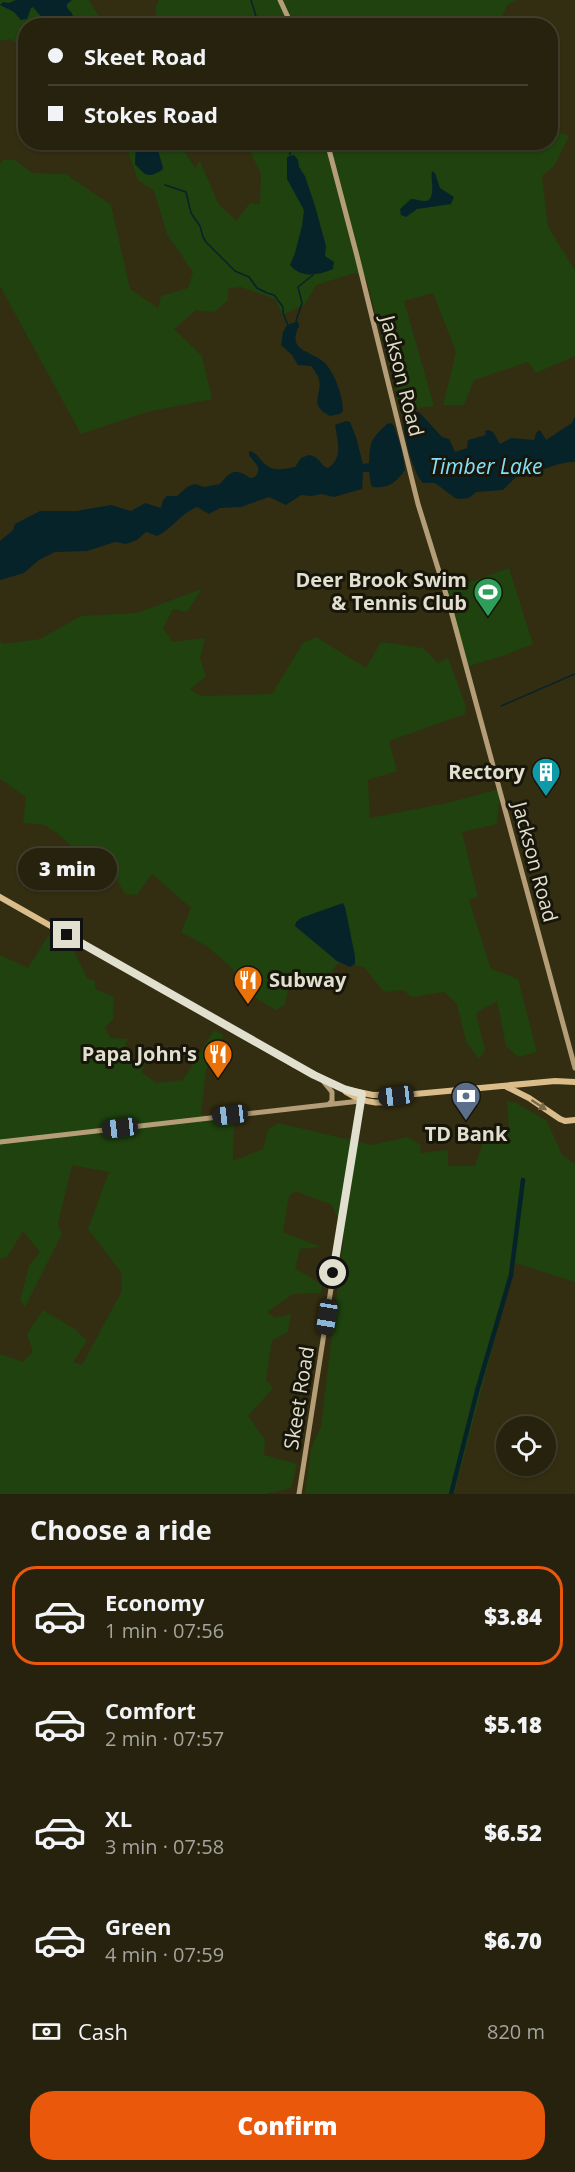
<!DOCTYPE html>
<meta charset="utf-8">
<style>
:root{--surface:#26220d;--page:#2e2a16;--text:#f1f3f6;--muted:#a4a49d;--line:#423f2e;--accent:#ea580c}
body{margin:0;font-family:"Open Sans",sans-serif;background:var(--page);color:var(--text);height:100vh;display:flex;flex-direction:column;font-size:22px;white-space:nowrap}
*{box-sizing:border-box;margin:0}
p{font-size:20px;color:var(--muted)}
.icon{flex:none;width:33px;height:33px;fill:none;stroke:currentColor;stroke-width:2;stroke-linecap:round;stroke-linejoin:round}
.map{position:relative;height:1494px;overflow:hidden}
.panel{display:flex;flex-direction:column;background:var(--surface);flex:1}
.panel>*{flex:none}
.guide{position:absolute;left:18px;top:18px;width:540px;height:132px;border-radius:24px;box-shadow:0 2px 4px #0004,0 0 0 2px var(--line);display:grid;align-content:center;height:132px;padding:0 30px;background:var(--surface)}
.fabs{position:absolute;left:496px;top:1416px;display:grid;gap:12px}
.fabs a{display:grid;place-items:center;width:60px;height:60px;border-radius:50%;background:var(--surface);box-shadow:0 2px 4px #0004,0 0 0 2px var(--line);font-size:30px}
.end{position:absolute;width:27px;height:27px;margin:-14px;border:8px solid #e1dfce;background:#111;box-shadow:0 0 0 3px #111}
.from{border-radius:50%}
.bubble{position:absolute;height:42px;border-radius:21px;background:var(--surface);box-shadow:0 2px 4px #0004,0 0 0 2px var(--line);font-size:20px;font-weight:800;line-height:42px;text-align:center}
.car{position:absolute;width:18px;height:36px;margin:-18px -9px;border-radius:8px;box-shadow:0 0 4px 2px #0007;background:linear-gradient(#222 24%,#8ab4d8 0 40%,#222 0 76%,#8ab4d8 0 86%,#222 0)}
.guide b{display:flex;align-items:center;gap:21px;height:57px;font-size:22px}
.guide b+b{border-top:2px solid var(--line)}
.guide i{width:15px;height:15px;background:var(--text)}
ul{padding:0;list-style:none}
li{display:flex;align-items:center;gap:18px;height:99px;margin:0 12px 9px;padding:0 18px;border:3px solid transparent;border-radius:24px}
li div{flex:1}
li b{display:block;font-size:22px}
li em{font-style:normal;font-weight:800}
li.current{border-color:var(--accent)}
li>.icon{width:54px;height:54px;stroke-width:1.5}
h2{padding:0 30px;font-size:27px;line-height:72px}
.pay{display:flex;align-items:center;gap:15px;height:66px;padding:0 30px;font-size:22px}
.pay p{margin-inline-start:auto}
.primary-button{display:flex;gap:12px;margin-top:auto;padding:12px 30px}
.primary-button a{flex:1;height:69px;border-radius:24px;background:var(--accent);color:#fff;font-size:24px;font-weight:800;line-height:69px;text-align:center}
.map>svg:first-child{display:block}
.green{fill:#1f420f}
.water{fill:#07232a}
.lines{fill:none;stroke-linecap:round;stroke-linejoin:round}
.stream{stroke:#07232a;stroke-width:1.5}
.canal{stroke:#07232a;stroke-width:4.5}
.secondary{stroke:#b59e77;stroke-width:5}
.primary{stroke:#dabd8a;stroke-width:6}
.oneway{fill:#796a4a}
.route{stroke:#e1dfce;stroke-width:8}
.labels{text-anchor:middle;stroke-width:6;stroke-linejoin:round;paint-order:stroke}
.street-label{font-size:20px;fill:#e1dfce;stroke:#18160a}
.poi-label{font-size:20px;font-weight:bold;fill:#e1dfce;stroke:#18160a;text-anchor:end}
.water-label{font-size:21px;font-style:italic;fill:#84e0f9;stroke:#18160a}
</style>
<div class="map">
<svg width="575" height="1494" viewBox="0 0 575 1494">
<rect width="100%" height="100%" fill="#332e11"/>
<path class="green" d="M 0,0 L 89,0 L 104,25 L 26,26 L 25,49 L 10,39 L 0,41 Z
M 159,0 L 517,0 L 507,5 L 499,25 L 156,26 L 156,6 Z
M 551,129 L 569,136 L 554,166 L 542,176 L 548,227 L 575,270 L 575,356 L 536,373 L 528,362 L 474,380 L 464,405 L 443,405 L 456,352 L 433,293 L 404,301 L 434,406 L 401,410 L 366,278 L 355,273 L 316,285 L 305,304 L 283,315 L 275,299 L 241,287 L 228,289 L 228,300 L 214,312 L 196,310 L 174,329 L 202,356 L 212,399 L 147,412 L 81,434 L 0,286 L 0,164 L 3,160 L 15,160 L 32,173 L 66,174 L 111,205 L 130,289 L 158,308 L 161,296 L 188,288 L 193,272 L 167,234 L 154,191 L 138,180 L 125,143 L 179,143 L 195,168 L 200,161 L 218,203 L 236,221 L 250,203 L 260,204 L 261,174 L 246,143 L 550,142 Z
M 509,568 L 533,644 L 502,656 L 466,667 L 445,591 Z
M 202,589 L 187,612 L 173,609 L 163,628 L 173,642 L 205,638 L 200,658 L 206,677 L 190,689 L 201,696 L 272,694 L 303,643 L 316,637 L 366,668 L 381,642 L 423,648 L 438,663 L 448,658 L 466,706 L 465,714 L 389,741 L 397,771 L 368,780 L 370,818 L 447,803 L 500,789 L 497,824 L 462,832 L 478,897 L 469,900 L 491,969 L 518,979 L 537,1052 L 518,1057 L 506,1046 L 497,1001 L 476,1013 L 485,1051 L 479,1059 L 466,1041 L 457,1004 L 444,992 L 413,997 L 402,990 L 384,992 L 364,967 L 339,962 L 329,975 L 289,987 L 285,1004 L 276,1010 L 235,986 L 234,970 L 208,947 L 181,932 L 191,908 L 152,874 L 137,895 L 125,894 L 115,877 L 102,875 L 62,837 L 45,825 L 23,823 L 26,797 L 0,779 L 0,641 L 3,644 L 40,639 L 81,616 L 137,613 Z
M 48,936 L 74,951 L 87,978 L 95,981 L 95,989 L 114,997 L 113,1019 L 105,1027 L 110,1038 L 128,1039 L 119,1058 L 128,1064 L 148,1060 L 141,1072 L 157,1083 L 183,1080 L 214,1030 L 224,1035 L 206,1069 L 201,1114 L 234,1121 L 233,1161 L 263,1149 L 268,1130 L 278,1123 L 372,1145 L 407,1137 L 421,1145 L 420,1153 L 448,1150 L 448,1166 L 475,1166 L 488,1128 L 509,1128 L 507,1101 L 516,1103 L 547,1121 L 562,1155 L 575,1164 L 575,1282 L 515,1263 L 454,1494 L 305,1494 L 311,1449 L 321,1426 L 344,1235 L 332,1205 L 295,1191 L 289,1196 L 283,1232 L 321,1247 L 300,1249 L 295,1268 L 322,1285 L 321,1293 L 293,1294 L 267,1312 L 275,1318 L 291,1314 L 288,1332 L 272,1340 L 266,1380 L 273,1388 L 248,1416 L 265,1440 L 264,1455 L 297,1464 L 291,1488 L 265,1494 L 0,1494 L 0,1354 L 23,1362 L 33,1352 L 27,1334 L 43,1310 L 75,1329 L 87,1341 L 73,1362 L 82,1365 L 122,1291 L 121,1272 L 88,1229 L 109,1172 L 72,1165 L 58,1224 L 62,1234 L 25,1307 L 20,1300 L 29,1266 L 40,1252 L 23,1231 L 7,1257 L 0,1259 L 0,955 L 28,968 Z"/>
<path class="water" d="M 16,0 L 72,0 L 67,4 L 67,8 L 71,12 L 78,25 L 43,25 L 43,19 L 33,7 L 31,8 L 27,19 L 21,20 L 14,12 L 0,5 L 3,2 L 9,3 Z
M 136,143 L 156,143 L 163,168 L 162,170 C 147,179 145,175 135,164 Z
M 294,155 L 298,160 L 299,167 L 305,176 L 315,206 L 326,246 L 325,256 L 334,262 L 333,269 C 318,275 302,279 290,265 L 295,253 L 302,226 L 304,210 L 287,179 L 287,157 Z
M 432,171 L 435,173 L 440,188 L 454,197 L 451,204 L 417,209 L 406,217 L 401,215 L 400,209 L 411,199 C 415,199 421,201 425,201 C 437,200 430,179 432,171 Z
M 298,321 L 299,326 C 286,352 312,350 325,363 C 335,374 343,396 343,411 L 340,414 L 330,416 C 307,404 323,394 319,380 C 318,375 314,370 311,366 L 298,365 L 292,355 L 281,345 L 283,332 L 287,325 Z
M 413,412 L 419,412 L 442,437 L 449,439 L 455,452 L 467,448 L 468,440 L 486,435 L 485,431 L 489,430 L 493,432 L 500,444 L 511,438 L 534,440 L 536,433 L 540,430 L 546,440 L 572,423 L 575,416 L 575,462 C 555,461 539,475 519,474 L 503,490 L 476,492 L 469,498 L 460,499 L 455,498 L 435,483 L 423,483 C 414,475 399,426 405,416 Z
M 346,421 L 350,422 L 356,437 L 363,464 L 369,463 C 370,441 371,439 387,424 L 391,423 L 394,426 L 402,450 L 405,470 C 396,482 389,489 373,487 L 371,485 L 369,472 L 363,472 L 362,489 L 334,497 L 321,494 L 311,496 L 301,495 L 286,505 L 269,497 L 241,507 L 220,508 L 209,514 L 197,507 C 180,514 172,529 157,536 L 146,532 L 137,540 L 126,544 L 115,542 L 87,551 L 55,552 L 39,560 L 24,573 L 0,580 L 0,541 L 13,530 L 15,524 L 40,511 L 76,511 L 111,505 L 131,511 L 145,503 L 161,508 L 163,500 L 167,496 L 177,496 L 187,487 L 195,484 L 204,487 L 220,484 C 231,470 236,468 250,478 L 255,477 C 263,467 254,463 249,455 L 249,451 C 258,453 259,459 265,464 C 273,472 285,469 295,467 L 301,458 L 309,455 C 321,457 320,466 328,468 C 344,458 337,439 335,425 Z
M 343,903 L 345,907 L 355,956 L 355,964 L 350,967 L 337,961 L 295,926 L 296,922 L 301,918 Z"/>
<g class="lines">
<path class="stream" d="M 251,0 L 259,26
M 290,142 L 290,155
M 165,185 L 186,192 L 191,213 L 200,226 L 203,237 L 206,242 L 235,271 L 249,277 L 257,288 L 267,293 L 274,295 L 283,307 L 283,313 L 288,325
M 296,321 L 302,303 L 298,287 L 313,275
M 501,706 L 575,674"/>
<path class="canal" d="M 451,1494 L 477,1391 L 511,1275 L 523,1180"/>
<path class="secondary" d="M 280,0 L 292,26
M 327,142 L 357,256 L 418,504 L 450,607 L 575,1068
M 323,1081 L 332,1092 L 332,1101 L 329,1104
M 0,1142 L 360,1101
M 299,1494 L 361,1096"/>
<path class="primary" d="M 0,897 L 293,1064 L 344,1089 L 373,1095 L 415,1094 L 555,1081 L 575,1082
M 507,1087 L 529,1098 L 560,1119 L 565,1121 L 575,1120
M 346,1092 C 370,1107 384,1103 410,1098"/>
</g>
<defs><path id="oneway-solid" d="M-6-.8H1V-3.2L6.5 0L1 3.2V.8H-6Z" transform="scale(1.5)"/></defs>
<use class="oneway" href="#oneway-solid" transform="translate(539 1105) rotate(33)"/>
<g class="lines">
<path class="route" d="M 67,935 L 314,1075 L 344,1089 L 362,1094 L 333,1273"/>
</g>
<defs>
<g id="stadium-pin" transform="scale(1.5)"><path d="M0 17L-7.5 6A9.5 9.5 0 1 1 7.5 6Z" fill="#2e9e5b" stroke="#18160a"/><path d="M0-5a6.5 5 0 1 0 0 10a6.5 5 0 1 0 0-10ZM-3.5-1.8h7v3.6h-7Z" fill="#fff"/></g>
<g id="building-pin" transform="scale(1.5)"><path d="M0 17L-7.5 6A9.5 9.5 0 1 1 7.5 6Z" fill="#0f9aa8" stroke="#18160a"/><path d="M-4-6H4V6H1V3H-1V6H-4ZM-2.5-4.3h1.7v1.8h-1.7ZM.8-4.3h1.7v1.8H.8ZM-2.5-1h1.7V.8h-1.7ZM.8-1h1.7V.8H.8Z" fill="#fff"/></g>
<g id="restaurant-pin" transform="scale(1.5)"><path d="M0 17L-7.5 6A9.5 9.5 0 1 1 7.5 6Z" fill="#e8710a" stroke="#18160a"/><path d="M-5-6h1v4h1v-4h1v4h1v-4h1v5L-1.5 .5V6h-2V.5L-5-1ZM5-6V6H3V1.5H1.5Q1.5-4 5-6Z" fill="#fff"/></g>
<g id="bank-pin" transform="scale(1.5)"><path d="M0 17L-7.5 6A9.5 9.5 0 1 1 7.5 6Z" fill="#5c6f8a" stroke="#18160a"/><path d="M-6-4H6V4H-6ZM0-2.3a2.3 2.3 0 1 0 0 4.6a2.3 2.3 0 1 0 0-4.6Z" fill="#fff"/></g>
</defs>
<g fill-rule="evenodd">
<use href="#stadium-pin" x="488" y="592"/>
<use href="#building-pin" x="546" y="772"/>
<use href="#restaurant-pin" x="248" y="980"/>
<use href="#restaurant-pin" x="218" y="1054"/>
<use href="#bank-pin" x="466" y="1096"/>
</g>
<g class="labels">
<g class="street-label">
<text transform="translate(402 376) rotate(76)" y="7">Jackson Road</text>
<text transform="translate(535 862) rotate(75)" y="7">Jackson Road</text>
<text transform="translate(299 1398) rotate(-81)" y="7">Skeet Road</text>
</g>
<g class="poi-label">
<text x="467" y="587">Deer Brook Swim<tspan x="467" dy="23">&amp; Tennis Club</tspan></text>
<text x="525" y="779">Rectory</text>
<text x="269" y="987" text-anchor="start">Subway</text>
<text x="197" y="1061">Papa John's</text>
<text x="466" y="1141" text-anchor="middle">TD Bank</text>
</g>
<g class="water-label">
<text x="486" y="474">Timber Lake</text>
</g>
</g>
</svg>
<div class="fabs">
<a><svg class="icon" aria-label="locate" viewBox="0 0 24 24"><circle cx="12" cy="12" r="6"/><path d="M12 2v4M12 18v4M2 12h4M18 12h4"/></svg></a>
</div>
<i class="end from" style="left:333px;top:1273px"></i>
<i class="end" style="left:67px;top:935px"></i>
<div class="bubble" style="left:18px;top:848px;width:99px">3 min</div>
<i class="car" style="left:396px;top:1096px;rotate:263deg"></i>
<i class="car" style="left:230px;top:1115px;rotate:263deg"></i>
<i class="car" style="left:120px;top:1128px;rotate:263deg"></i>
<i class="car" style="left:327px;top:1317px;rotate:189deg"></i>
<div class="guide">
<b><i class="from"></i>Skeet Road</b>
<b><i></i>Stokes Road</b>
</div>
</div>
<section class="panel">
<h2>Choose a ride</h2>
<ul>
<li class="current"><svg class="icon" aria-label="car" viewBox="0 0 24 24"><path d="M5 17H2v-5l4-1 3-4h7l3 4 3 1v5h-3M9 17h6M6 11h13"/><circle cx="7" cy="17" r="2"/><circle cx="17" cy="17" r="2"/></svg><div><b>Economy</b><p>1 min · 07:56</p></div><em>$3.84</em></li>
<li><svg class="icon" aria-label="car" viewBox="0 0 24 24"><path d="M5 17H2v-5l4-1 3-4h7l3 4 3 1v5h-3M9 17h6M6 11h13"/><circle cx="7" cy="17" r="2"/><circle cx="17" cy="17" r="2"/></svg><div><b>Comfort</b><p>2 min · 07:57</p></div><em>$5.18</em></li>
<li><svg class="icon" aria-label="car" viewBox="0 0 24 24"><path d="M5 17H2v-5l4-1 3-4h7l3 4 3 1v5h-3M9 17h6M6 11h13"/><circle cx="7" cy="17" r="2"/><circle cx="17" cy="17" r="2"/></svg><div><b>XL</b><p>3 min · 07:58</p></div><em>$6.52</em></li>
<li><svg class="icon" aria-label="car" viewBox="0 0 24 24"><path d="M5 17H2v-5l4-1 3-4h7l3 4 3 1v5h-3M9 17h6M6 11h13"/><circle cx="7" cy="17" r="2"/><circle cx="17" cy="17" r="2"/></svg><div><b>Green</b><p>4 min · 07:59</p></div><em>$6.70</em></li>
</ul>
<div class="pay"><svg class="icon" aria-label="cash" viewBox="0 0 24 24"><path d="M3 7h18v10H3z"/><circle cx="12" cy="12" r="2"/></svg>Cash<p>820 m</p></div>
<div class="primary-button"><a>Confirm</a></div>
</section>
